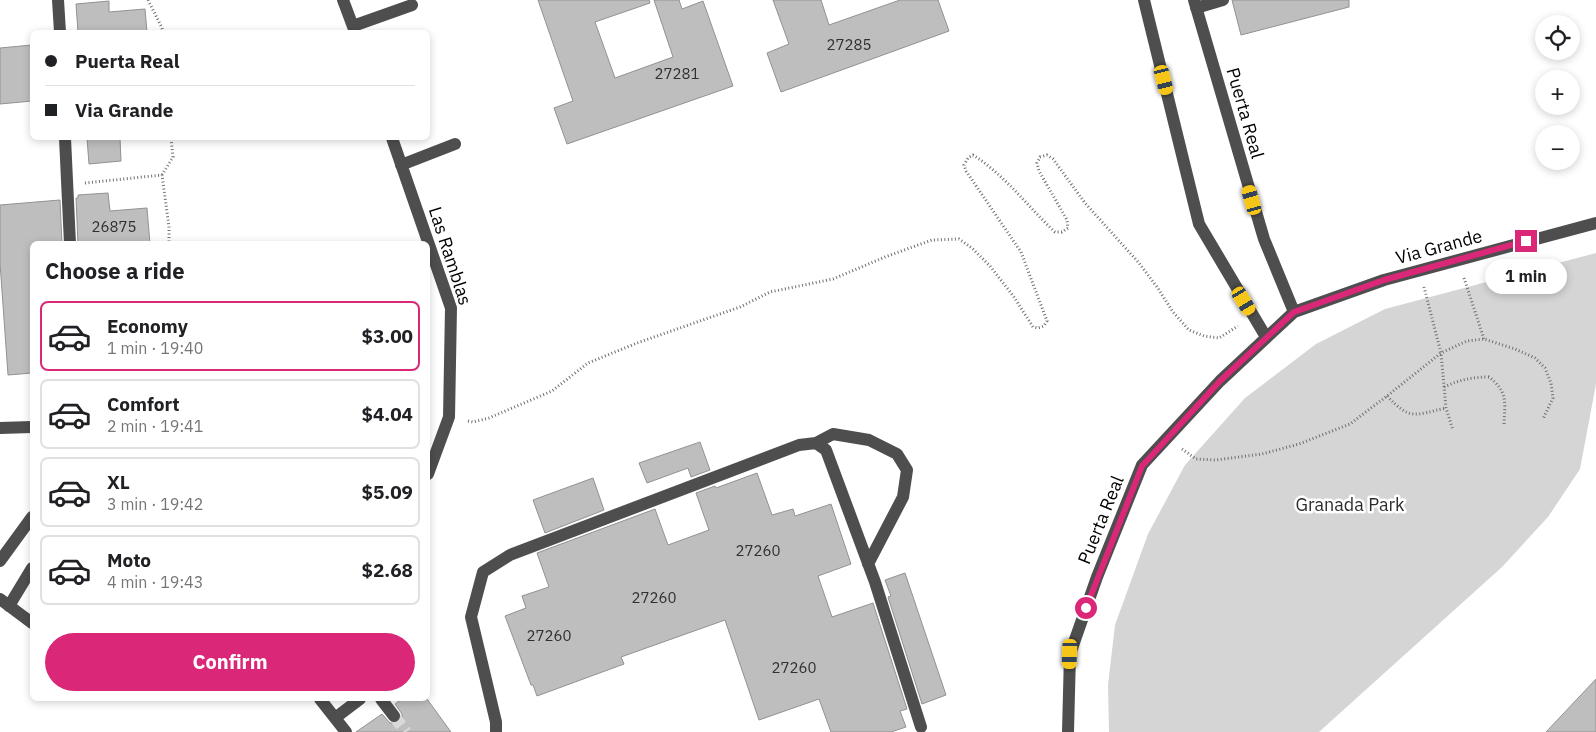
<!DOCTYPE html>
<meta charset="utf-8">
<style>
:root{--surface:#fff;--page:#f6f6f6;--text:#202124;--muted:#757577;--line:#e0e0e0;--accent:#db2777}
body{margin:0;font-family:"IBM Plex Sans",sans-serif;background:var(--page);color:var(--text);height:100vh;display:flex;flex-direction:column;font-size:19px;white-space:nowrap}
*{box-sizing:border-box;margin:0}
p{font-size:16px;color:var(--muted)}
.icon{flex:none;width:28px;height:28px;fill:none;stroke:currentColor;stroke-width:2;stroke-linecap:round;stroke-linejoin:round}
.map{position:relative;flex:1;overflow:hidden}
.details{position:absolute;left:30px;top:241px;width:400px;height:460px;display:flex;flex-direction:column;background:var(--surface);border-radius:8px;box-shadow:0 2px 8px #0003}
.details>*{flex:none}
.hud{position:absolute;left:30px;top:30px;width:400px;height:110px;border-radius:8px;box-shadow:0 2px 8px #0003;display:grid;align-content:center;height:110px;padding:0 15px;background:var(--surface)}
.fabs{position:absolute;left:1535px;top:15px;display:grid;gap:10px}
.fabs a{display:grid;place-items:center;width:45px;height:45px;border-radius:50%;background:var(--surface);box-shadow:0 2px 8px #0003;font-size:25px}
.end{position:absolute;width:22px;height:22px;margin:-11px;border:6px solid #db2777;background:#fff;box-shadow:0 0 0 2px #fff}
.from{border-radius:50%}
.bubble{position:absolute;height:35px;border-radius:18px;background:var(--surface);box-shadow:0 2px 8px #0003;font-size:16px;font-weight:700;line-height:35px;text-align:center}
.car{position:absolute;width:15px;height:30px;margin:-15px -8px;border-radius:6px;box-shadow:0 0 4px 1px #0007;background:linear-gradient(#f5c518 24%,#345 0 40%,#f5c518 0 76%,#345 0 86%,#f5c518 0)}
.hud b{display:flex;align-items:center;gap:18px;height:48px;font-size:19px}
.hud b+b{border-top:1px solid var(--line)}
.hud i{width:12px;height:12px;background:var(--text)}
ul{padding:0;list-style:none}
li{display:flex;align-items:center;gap:15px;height:70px;margin:0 10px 8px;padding:0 5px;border:2px solid var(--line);border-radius:8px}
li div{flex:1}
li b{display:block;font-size:19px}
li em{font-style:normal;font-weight:700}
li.active{border-color:var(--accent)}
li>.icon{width:45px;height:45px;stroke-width:1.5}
h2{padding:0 15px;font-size:22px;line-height:60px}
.button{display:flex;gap:10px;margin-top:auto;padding:10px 15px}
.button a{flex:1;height:58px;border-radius:30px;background:var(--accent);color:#fff;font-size:20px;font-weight:700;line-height:58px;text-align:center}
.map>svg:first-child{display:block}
.green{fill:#d5d5d5}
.building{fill:#bebebe;stroke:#929292}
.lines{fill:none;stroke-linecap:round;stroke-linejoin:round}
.minor-tunnel{stroke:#d9d9d9;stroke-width:12;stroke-dasharray:12 6;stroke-linecap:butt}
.path{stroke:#707070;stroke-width:3;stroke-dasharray:1 2.5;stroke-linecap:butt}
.minor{stroke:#4e4e4e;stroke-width:12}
.route{stroke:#db2777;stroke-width:6}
.labels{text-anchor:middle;stroke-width:5;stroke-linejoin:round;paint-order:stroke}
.number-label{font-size:15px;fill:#303030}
.street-label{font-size:18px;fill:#000;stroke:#fff}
.park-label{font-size:18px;fill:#2c2c2c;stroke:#fff}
</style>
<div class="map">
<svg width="1596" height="732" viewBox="0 0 1596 732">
<rect width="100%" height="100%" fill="#fff"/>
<path class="green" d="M 1596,253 L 1596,384 L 1580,469 L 1548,517 L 1502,567 L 1319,732 L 1109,732 L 1108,685 L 1115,625 L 1148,534 L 1185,465 L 1245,398 L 1316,344 L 1385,309 Z"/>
<path class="building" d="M 538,0 L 649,0 L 650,3 L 595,22 L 615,78 L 673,57 L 654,0 L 679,0 L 682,9 L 703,1 L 733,86 L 567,144 L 554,108 L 573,101 Z
M 773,0 L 821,0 L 829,25 L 900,0 L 938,0 L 949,31 L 781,92 L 767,53 L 789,44 Z
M 1232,0 L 1349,0 L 1349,7 L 1241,35 Z
M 109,1 L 109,12 L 145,9 L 147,32 L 78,32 L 76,4 Z
M 32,45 L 32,101 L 0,104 L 0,48 Z
M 87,138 L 120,138 L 121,161 L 89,164 Z
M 108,193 L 110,211 L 147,208 L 150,244 L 78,244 L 76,198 L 78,198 L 78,195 Z
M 60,200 L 62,244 L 32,244 L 32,373 L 8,375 L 0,263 L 0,205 Z
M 700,442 L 710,470 L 691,477 L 688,468 L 647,483 L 639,463 Z
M 757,473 L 772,515 L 793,509 L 795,516 L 831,504 L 851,564 L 818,576 L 832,617 L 873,603 L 907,709 L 900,711 L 906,727 L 891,732 L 831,732 L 819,699 L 759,720 L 725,620 L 621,657 L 624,664 L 537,696 L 533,685 L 531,685 L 505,616 L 526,608 L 522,596 L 549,587 L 537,553 L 655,509 L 668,545 L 709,530 L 696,493 L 715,486 L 716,488 Z
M 593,478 L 604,510 L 545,533 L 533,500 Z
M 905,573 L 946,695 L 922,704 L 888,597 L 891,596 L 885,580 Z
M 1596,679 L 1596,732 L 1546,732 Z
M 402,699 L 427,699 L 451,732 L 356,732 L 382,714 L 390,723 L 399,723 L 402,719 L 402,714 L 395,704 Z"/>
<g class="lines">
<path class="minor-tunnel" d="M 394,716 L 406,732"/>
<path class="path" d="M 148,0 L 162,28 L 163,32
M 162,175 L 173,157 L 171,138
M 85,183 L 162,175 L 169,227 L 169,244
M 1464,278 L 1484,339
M 1424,287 L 1441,353 L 1446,408 L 1453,430
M 1444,387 C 1459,380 1472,377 1489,377 C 1508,392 1505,402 1504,424
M 1387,396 C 1411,421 1414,415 1446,408
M 468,421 L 473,422 L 489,418 L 552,391 L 588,363 L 637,343 L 740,307 L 770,292 L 833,279 L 885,257 L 932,240 L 959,239 L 972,248 L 990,266 L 1014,297 L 1033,327 L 1038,328 L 1044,326 L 1047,321 L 1021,252 L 966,171 L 964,165 L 968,158 L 973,155 C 1005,175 1028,207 1055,232 L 1062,232 L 1068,228 L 1067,220 L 1039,171 L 1037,163 L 1040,157 L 1047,155 L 1053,159 L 1085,203 L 1139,263 L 1157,287 L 1173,312 L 1189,330 L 1204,336 L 1219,338 L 1238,326
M 1182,449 L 1196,459 L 1216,460 L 1262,454 L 1299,444 L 1350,424 L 1387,396 L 1441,353 L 1467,341 L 1484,339 L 1515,349 L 1535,358 L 1545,368 L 1551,383 L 1553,398 L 1543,419"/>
<path class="minor" d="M 58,0 L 60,32
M 343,0 L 355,32
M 1144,0 L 1199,224 L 1266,337
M 1194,0 L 1264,239 L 1294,312
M 1196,8 L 1223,0
M 353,26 L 412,5
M 65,138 L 70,244
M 392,138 L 451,308 L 449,417 L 428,474
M 401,165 L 455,144
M 0,428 L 32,427
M 816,443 L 833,434 L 869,440 L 897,454 L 907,470 L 903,497 L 868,564
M 0,561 L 32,517
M 0,599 L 32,623
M 9,606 L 32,568
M 320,699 L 346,732
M 381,699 L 394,716
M 335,718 L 360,699
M 496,732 L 496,722 L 471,617 L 483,572 L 510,555 L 799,445 L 816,443 L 826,450 L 875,582 L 921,727
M 1068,732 L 1070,654 L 1097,577 L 1142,465 L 1220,381 L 1294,312 L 1384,280 L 1596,223"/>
</g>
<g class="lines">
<path class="route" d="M 1086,608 L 1142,466 L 1220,381 L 1294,312 L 1384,280 L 1526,241"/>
</g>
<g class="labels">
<g class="number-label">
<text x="849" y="50">27285</text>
<text x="677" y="79">27281</text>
<text x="114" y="232">26875</text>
<text x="758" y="556">27260</text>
<text x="654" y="603">27260</text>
<text x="549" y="641">27260</text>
<text x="794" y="673">27260</text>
</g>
<g class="street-label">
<text transform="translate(1245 113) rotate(74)" y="6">Puerta Real</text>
<text transform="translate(1439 247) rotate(-15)" y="6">Via Grande</text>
<text transform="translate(450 256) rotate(72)" y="6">Las Ramblas</text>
<text transform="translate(1101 520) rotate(-68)" y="6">Puerta Real</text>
</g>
<g class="park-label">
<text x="1350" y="511">Granada Park</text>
</g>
</g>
</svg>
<div class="fabs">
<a><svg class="icon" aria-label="locate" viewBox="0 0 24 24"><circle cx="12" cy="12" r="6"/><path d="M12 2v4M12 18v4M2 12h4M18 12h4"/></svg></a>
<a>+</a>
<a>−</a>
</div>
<i class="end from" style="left:1086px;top:608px"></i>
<i class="end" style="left:1526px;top:241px"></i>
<div class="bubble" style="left:1485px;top:259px;width:82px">1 min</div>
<i class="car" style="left:1164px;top:80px;rotate:166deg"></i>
<i class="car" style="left:1252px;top:200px;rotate:344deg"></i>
<i class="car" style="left:1244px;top:301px;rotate:149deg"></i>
<i class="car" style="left:1070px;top:654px;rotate:182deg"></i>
<div class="hud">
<b><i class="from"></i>Puerta Real</b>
<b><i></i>Via Grande</b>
</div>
<section class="details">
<h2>Choose a ride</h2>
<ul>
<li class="active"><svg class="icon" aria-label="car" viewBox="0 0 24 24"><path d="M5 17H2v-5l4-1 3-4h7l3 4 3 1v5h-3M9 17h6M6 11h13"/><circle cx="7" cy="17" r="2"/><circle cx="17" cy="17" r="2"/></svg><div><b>Economy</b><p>1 min · 19:40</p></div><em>$3.00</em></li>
<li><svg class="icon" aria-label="car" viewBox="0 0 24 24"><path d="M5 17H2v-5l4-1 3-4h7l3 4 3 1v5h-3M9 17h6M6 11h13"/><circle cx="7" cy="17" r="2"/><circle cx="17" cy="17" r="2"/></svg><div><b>Comfort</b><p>2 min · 19:41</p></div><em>$4.04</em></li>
<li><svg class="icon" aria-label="car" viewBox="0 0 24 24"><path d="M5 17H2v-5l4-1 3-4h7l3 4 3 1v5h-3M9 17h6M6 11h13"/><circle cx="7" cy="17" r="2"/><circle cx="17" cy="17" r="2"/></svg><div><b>XL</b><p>3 min · 19:42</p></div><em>$5.09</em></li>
<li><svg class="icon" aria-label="car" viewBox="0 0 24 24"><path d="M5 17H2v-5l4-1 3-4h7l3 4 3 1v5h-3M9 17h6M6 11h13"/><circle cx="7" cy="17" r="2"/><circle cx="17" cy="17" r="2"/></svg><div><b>Moto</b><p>4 min · 19:43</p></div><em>$2.68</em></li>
</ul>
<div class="button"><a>Confirm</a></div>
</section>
</div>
